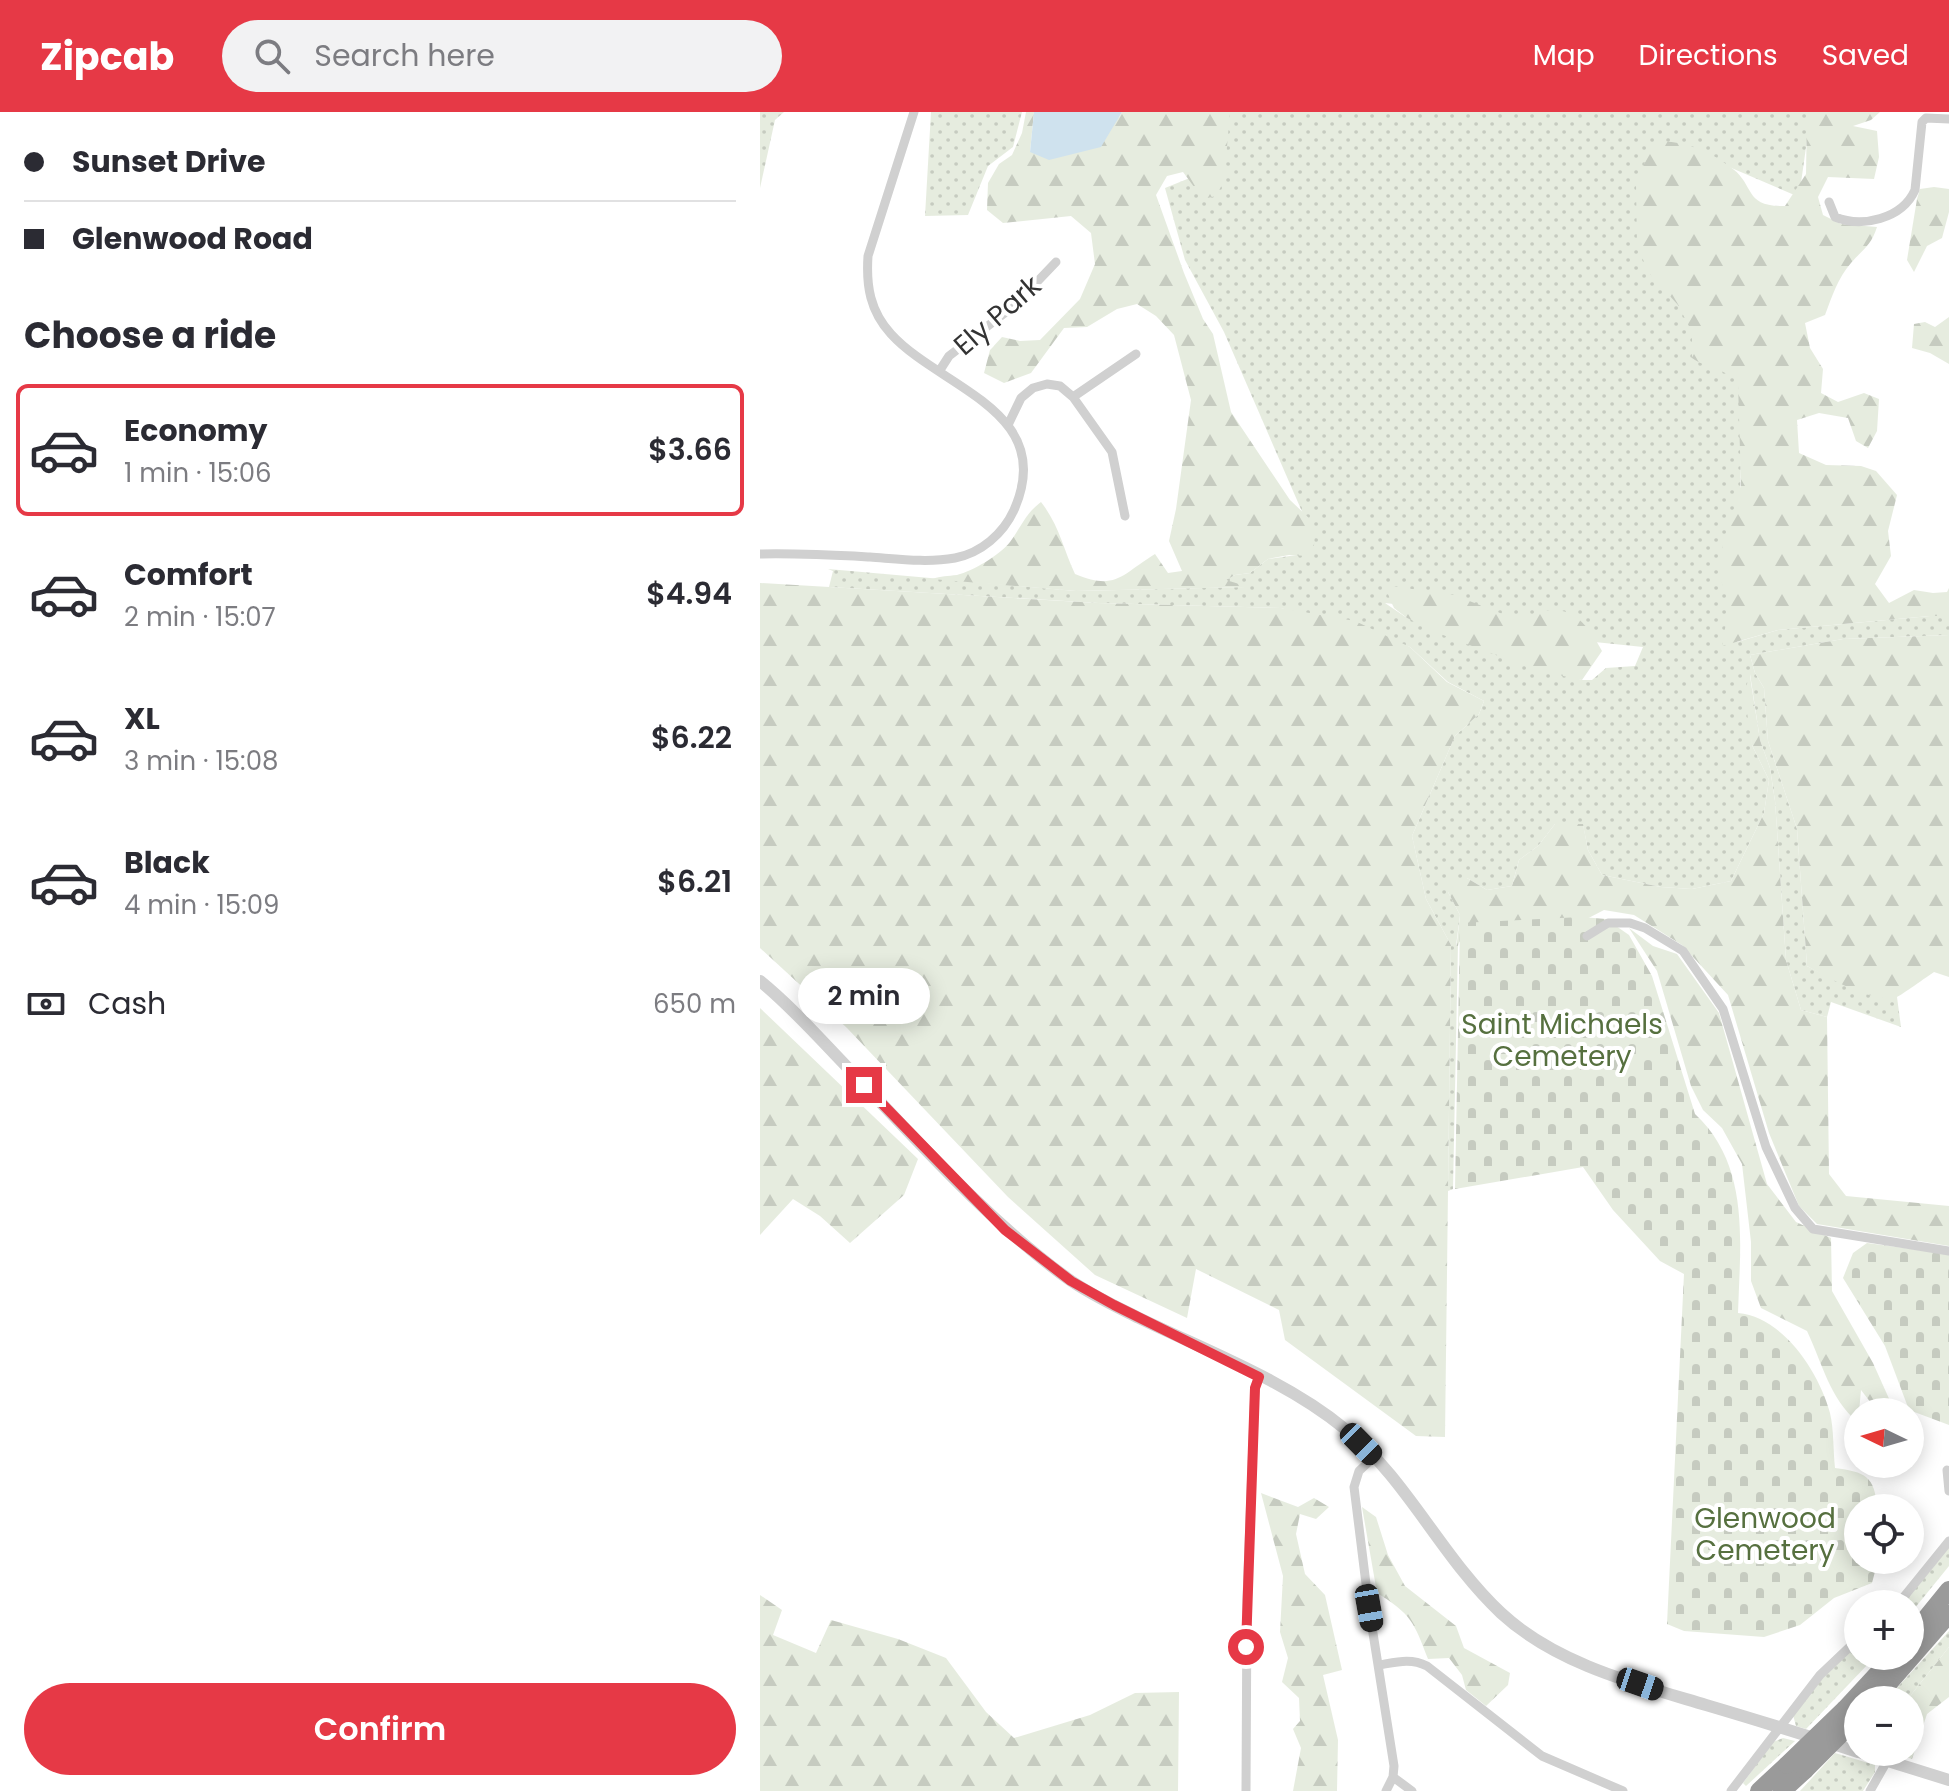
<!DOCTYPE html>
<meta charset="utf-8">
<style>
:root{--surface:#fff;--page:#f2f2f3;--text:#2b2b33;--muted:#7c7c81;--line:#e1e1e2;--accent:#e63946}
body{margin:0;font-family:Poppins,sans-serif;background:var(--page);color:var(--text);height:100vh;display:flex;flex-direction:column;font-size:30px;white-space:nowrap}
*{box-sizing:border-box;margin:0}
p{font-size:26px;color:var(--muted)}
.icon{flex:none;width:44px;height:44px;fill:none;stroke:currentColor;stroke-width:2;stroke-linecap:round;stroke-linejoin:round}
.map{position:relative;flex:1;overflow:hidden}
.panel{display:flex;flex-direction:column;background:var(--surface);width:760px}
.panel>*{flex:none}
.hud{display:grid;align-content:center;height:176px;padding:0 24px;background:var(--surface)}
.needle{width:52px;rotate:275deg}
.controls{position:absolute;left:1084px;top:1286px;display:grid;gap:16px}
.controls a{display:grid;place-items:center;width:80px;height:80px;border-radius:50%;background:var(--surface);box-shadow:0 4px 20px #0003;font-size:40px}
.end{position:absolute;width:36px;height:36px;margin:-18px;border:10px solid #e63946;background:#fff;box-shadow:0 0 0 4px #fff}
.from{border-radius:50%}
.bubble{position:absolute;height:56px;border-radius:28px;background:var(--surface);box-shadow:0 4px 20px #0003;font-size:26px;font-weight:600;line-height:56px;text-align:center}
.car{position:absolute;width:24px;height:48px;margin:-24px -12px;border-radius:10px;box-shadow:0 0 6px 2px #0007;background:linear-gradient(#222 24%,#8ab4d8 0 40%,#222 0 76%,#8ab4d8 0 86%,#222 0)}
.hud b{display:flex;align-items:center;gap:28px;height:76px;font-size:30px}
.hud b+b{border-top:2px solid var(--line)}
.hud i{width:20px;height:20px;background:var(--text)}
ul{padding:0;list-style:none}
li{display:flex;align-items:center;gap:24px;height:132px;margin:0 16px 12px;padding:0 8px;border:4px solid transparent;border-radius:12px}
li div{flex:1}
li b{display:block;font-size:30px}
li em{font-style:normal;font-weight:600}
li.active{border-color:var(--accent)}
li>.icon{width:72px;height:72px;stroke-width:1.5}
h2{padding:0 24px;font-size:36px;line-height:96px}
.pay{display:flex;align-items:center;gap:20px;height:88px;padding:0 24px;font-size:30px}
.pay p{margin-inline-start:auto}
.action{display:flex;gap:16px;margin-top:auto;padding:16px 24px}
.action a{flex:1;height:92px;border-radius:48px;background:var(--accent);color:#fff;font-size:32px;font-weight:600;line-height:92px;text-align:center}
header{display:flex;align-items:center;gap:48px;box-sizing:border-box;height:112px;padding:0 40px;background:var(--accent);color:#fff}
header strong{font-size:38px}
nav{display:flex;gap:44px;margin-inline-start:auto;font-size:28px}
.search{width:560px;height:72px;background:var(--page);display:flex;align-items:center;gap:20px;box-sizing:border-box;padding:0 28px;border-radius:44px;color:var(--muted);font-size:30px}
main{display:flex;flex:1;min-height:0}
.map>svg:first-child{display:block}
.grass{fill:url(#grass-dots);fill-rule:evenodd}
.forest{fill:url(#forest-firs)}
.cemetery{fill:url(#cemetery-stones)}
.water{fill:#cfe2ee}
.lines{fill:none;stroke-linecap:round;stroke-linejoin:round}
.minor{stroke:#d0d0d0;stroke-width:9}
.tertiary{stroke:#d0d0d0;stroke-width:12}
.motorway{stroke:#9a9a9a;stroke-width:18}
.motorway-bridge{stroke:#9a9a9a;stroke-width:18}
.route{stroke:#e63946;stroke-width:10}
.labels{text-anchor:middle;stroke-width:8;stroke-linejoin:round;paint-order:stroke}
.street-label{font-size:28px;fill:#333;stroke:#fff}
.park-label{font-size:28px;fill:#56703f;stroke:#fff}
</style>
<header>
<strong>Zipcab</strong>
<div class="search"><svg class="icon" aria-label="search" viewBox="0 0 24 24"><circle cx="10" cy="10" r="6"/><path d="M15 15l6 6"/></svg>Search here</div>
<nav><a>Map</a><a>Directions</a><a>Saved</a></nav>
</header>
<main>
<section class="panel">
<div class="hud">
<b><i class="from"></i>Sunset Drive</b>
<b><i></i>Glenwood Road</b>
</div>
<h2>Choose a ride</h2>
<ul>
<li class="active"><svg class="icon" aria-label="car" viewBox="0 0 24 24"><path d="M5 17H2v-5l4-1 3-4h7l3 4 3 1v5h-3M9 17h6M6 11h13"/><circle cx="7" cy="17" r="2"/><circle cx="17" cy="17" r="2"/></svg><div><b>Economy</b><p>1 min · 15:06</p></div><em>$3.66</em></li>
<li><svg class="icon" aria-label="car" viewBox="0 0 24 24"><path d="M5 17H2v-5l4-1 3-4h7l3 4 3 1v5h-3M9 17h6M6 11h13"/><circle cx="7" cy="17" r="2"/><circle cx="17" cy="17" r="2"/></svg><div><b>Comfort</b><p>2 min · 15:07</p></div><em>$4.94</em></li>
<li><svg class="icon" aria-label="car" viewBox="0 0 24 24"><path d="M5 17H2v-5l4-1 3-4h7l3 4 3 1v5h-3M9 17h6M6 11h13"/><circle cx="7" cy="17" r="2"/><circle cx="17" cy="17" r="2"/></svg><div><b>XL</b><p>3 min · 15:08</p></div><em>$6.22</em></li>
<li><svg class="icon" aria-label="car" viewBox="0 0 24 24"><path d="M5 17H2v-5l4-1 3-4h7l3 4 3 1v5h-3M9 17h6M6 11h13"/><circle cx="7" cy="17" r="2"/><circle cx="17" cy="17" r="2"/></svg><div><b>Black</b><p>4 min · 15:09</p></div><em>$6.21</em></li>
</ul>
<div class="pay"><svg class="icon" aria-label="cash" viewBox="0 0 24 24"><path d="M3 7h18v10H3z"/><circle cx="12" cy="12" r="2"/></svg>Cash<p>650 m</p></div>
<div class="action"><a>Confirm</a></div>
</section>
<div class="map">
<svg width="1189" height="1679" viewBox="0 0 1189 1679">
<defs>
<pattern id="grass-dots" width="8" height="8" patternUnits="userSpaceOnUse" patternTransform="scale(2)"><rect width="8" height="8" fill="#e6ecdf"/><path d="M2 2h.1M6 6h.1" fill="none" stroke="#c6cbc0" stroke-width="1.8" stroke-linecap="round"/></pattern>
<pattern id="forest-firs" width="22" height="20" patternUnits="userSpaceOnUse" patternTransform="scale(2)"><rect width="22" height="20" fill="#e6ecdf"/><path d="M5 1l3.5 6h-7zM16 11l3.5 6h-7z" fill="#c6cbc0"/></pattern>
<pattern id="cemetery-stones" width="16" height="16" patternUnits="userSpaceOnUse" patternTransform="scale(2)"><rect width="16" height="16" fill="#e6ecdf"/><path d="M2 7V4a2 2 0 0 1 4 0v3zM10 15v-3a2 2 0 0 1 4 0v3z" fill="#c6cbc0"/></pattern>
</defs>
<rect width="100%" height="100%" fill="#fff"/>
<path class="grass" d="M 0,0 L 24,0 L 15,8 L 0,76 Z
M 171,0 L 262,0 L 253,35 L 228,54 L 208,103 L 165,104 Z
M 458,0 L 1051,0 L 1039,85 L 927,37 L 983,254 L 977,530 L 1018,518 L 1170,504 L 1189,504 L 1189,523 L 1083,527 L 990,543 L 995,561 L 1004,576 L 1008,629 L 1037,717 L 1047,854 C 1079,870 1101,882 1137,885 L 1141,915 L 1071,890 L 1067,905 L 1041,898 L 1026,848 L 1015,689 L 1010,656 L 1000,628 L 990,562 L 992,633 L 1009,668 L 1004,701 L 971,769 L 932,777 L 901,775 L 842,763 L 828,738 L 823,713 L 795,712 L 778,734 L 759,748 L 752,774 L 727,778 L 707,766 L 688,780 L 700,803 L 696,834 L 698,832 L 693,1077 L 688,1079 L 691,833 L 666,787 L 652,724 L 695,624 L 719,602 L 724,589 L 688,570 L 650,535 L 521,496 L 338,491 L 69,475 L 73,459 L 68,457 L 316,479 L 485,475 L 465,468 L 475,463 L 490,461 L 508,447 L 537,443 L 550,418 L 464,220 L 425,148 L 405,76 L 462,53 ZM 625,491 L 694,499 L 825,529 L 883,535 L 875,554 L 846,556 L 832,568 L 822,568 L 647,506 Z
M 1189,1435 L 1189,1454 L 1150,1502 L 1150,1492 L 1140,1492 Z
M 1189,1519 L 1189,1535 L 1147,1588 L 1126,1588 Z
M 1098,1533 L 1098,1544 L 1110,1544 L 1110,1550 L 1046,1617 L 1036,1614 L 1033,1603 L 1067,1559 Z
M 1023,1626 L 1035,1629 L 986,1674 L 983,1671 L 1013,1630 Z
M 1075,1641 L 1115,1653 L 1115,1660 L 1103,1679 L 1040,1679 Z"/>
<path class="forest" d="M 266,0 L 274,0 L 270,40 L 359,5 L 362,0 L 470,0 L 464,69 L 456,84 L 443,87 L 423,60 L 407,64 L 396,83 L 424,161 L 443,207 L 453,222 L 471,300 L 530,388 L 551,408 L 555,418 L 554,433 L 548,444 L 529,443 L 508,447 L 490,461 L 475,463 L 466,468 L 489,475 L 316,479 L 172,467 C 181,464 188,464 197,463 C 213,459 240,443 250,430 C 261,415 266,401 281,390 C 299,413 303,436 315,462 C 356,479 361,463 395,442 L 408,461 L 422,459 L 409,429 L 416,397 L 431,288 L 414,223 L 396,204 L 377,192 L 357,197 L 327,215 L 304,216 L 271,261 L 244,271 L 224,261 L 230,238 L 242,225 L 260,229 L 280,228 L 320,187 L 335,152 L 331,121 L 311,104 L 243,111 L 227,98 L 228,71 L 239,52 L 252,43 L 262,21 Z
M 1047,0 L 1120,0 L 1111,8 L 1093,14 L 1117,19 L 1119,45 L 1114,67 L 1068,65 L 1058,85 L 1063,103 L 1081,112 L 1117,115 C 1111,134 1104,136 1091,151 C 1078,166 1072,184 1065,203 L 1045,211 L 1050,236 L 1063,257 L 1061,281 L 1078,290 L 1104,281 L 1119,287 L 1117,319 L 1108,336 L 1096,329 L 1088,306 L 1059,301 L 1037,308 L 1039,341 L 1066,353 L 1101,354 L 1116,359 L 1137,383 L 1128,419 L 1131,444 L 1115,472 L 1129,491 L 1154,478 L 1173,481 L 1187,480 L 1189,476 L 1189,504 L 1170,504 L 1018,518 L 962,534 L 970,488 L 958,463 L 961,440 L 981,373 L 978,270 C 966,257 948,257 932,246 L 932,220 L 918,193 L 889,161 L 877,134 L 876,73 L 893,30 C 922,27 950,39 973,57 C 995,74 984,95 1025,94 L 1046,62 Z
M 1174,75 L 1189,77 L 1189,100 L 1182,126 L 1167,134 L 1154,160 L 1147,148 L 1157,87 L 1160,77 Z
M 1189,205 L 1189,252 L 1170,241 L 1152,236 L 1154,212 L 1165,210 L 1175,215 Z
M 0,471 L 338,491 L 521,496 L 595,509 L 650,535 L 687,570 L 724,589 L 719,602 L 695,624 L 652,724 L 666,787 L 691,833 L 685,1325 L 656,1324 L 525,1228 L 519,1198 L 436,1157 L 427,1206 L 335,1163 L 248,1085 L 87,916 L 0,836 Z
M 624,473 L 694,483 L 758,508 C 801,488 820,498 842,539 L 822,568 L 775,558 L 683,523 L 647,506 L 634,496 Z
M 1189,523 L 1189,865 L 1174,860 C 1168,864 1140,884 1137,885 C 1114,892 1067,865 1047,854 L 1037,717 L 1008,629 L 1004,576 L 995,561 L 990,543 L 1083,527 Z
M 989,558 L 1000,628 L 1010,656 L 1015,689 L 1026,848 L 1041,898 L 1067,905 L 1069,1062 L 1086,1084 L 1189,1094 L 1189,1134 L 1057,1112 L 1039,1094 L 1009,1021 L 968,883 L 922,833 L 874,803 L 844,798 L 815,813 L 702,823 L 696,839 L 700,803 L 688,780 L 689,767 L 707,766 L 727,778 L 752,774 L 759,748 L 778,734 L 795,712 L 823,712 L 828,738 L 842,763 L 901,775 L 932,777 L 971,769 L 1004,701 L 1009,668 L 992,633 L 985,587 Z
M 869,816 L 893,834 L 917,842 L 959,901 L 1007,1072 L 1036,1110 L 1071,1126 L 1072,1179 L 1113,1251 L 1135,1300 L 1118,1300 L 1101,1278 L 1098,1311 C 1068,1283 1064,1255 1047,1219 L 1001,1196 L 991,1169 L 991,1130 L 982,1052 L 962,1016 L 943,998 L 931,974 L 897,859 Z
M 0,896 L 158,1047 L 144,1083 L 90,1131 L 60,1104 L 33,1087 L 0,1123 Z
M 501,1381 L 538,1395 L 554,1386 L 569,1395 L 556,1407 L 540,1402 L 536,1422 L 545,1462 L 565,1483 L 582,1558 L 563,1563 L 578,1628 L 577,1679 L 533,1679 L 541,1636 L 533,1617 L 540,1609 L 539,1586 L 522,1570 L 528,1546 L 520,1520 L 523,1464 Z
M 602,1395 L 616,1405 L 628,1443 L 645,1474 L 696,1514 L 704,1536 L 750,1561 L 748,1573 L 726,1594 L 706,1578 L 702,1563 L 689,1546 L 668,1547 C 654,1510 651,1502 617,1481 Z
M 0,1483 L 22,1498 L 13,1523 L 56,1541 L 71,1508 L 138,1527 L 186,1546 L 226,1600 L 254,1626 L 330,1603 L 375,1581 L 419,1580 L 418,1679 L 0,1679 Z
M 1189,1535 L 1189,1585 L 1167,1602 L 1152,1647 L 1131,1640 L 1150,1640 L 1150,1588 L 1147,1588 Z"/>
<path class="cemetery" d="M 822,805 L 846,807 L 869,823 L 892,864 L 935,1002 C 991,1054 980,1132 978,1201 C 1023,1205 1059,1260 1070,1301 C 1074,1318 1073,1338 1075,1356 C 1105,1360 1115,1364 1117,1396 L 1098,1396 L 1098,1448 L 1118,1448 L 1112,1471 L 1074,1486 L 1040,1513 L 1004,1525 L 924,1519 L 907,1512 L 924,1162 L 900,1149 L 853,1098 L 823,1055 L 695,1077 L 700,811 Z
M 1107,1131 L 1189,1142 L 1189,1313 L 1149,1298 L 1125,1234 L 1083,1166 L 1093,1141 Z"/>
<path class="water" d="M 274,0 L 362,0 L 341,35 L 289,48 L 270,40 Z"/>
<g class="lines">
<path class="minor" d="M 1069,90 L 1075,105 C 1102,116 1142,107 1155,78 L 1162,10 L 1166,6 L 1189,7
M 180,258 L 189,244 L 255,193 L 296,150
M 313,285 L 376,242
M 248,313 L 261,286 L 273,276 L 287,272 L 300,274 L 313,285 L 352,340 L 365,404
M 0,442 C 37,441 73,443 110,445 C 138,447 167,451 195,446 C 221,441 243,422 254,398 C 298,299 180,276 131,222 C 110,199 106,174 108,144 L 154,0
M 827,824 L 848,811 L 870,811 L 885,816 L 923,839 L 963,897 L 1006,1035 L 1035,1096 L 1053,1117 L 1189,1139
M 614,1345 L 599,1359 L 594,1375 L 609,1496 L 634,1654 L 633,1665 L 626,1679
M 1187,1358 L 1189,1379
M 1138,1492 L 1189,1429
M 619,1553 C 637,1550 651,1546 667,1554 L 782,1644 L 863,1679
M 633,1665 L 652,1679
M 486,1679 L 487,1487 L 495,1276 L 499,1265
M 971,1679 L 1060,1563 L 1098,1527
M 1110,1679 L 1127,1649"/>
<path class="tertiary" d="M 0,869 C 32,895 60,927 88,956 C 158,1029 225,1106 307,1166 C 329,1182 355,1194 379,1206 C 447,1239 527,1269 585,1317 C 647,1367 682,1446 741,1501 C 796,1552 876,1572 946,1593 C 997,1608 1048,1624 1098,1640
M 1099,1640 L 1189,1668"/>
<path class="motorway" d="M 1150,1526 L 1189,1478
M 1114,1588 L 1189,1502
M 1085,1597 L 1134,1544
M 999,1679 L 1027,1653
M 1022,1679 L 1045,1658"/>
<path class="motorway-bridge" d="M 1027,1653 L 1085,1597
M 1045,1658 L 1098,1605"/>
</g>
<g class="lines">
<path class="route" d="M 104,973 L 245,1118 L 311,1169 L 354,1193 L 499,1265 L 495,1276 L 486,1535"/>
</g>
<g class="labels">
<g class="street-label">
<text transform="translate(237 203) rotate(-41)" y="10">Ely Park</text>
</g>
<g class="park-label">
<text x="802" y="922">Saint Michaels<tspan x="802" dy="32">Cemetery</tspan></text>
<text x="1005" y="1416">Glenwood<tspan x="1005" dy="32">Cemetery</tspan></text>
</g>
</g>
</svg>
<div class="controls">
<a><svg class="needle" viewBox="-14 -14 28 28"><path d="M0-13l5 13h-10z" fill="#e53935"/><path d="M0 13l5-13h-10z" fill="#7c7c81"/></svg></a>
<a><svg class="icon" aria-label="locate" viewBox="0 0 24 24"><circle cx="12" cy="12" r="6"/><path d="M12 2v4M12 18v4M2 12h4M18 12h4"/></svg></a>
<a>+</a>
<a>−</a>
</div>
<i class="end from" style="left:486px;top:1535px"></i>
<i class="end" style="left:104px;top:973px"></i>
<div class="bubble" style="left:38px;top:856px;width:132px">2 min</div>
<i class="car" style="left:601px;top:1332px;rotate:135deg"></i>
<i class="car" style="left:609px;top:1496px;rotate:170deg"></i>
<i class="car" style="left:880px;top:1572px;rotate:109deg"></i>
</div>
</main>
